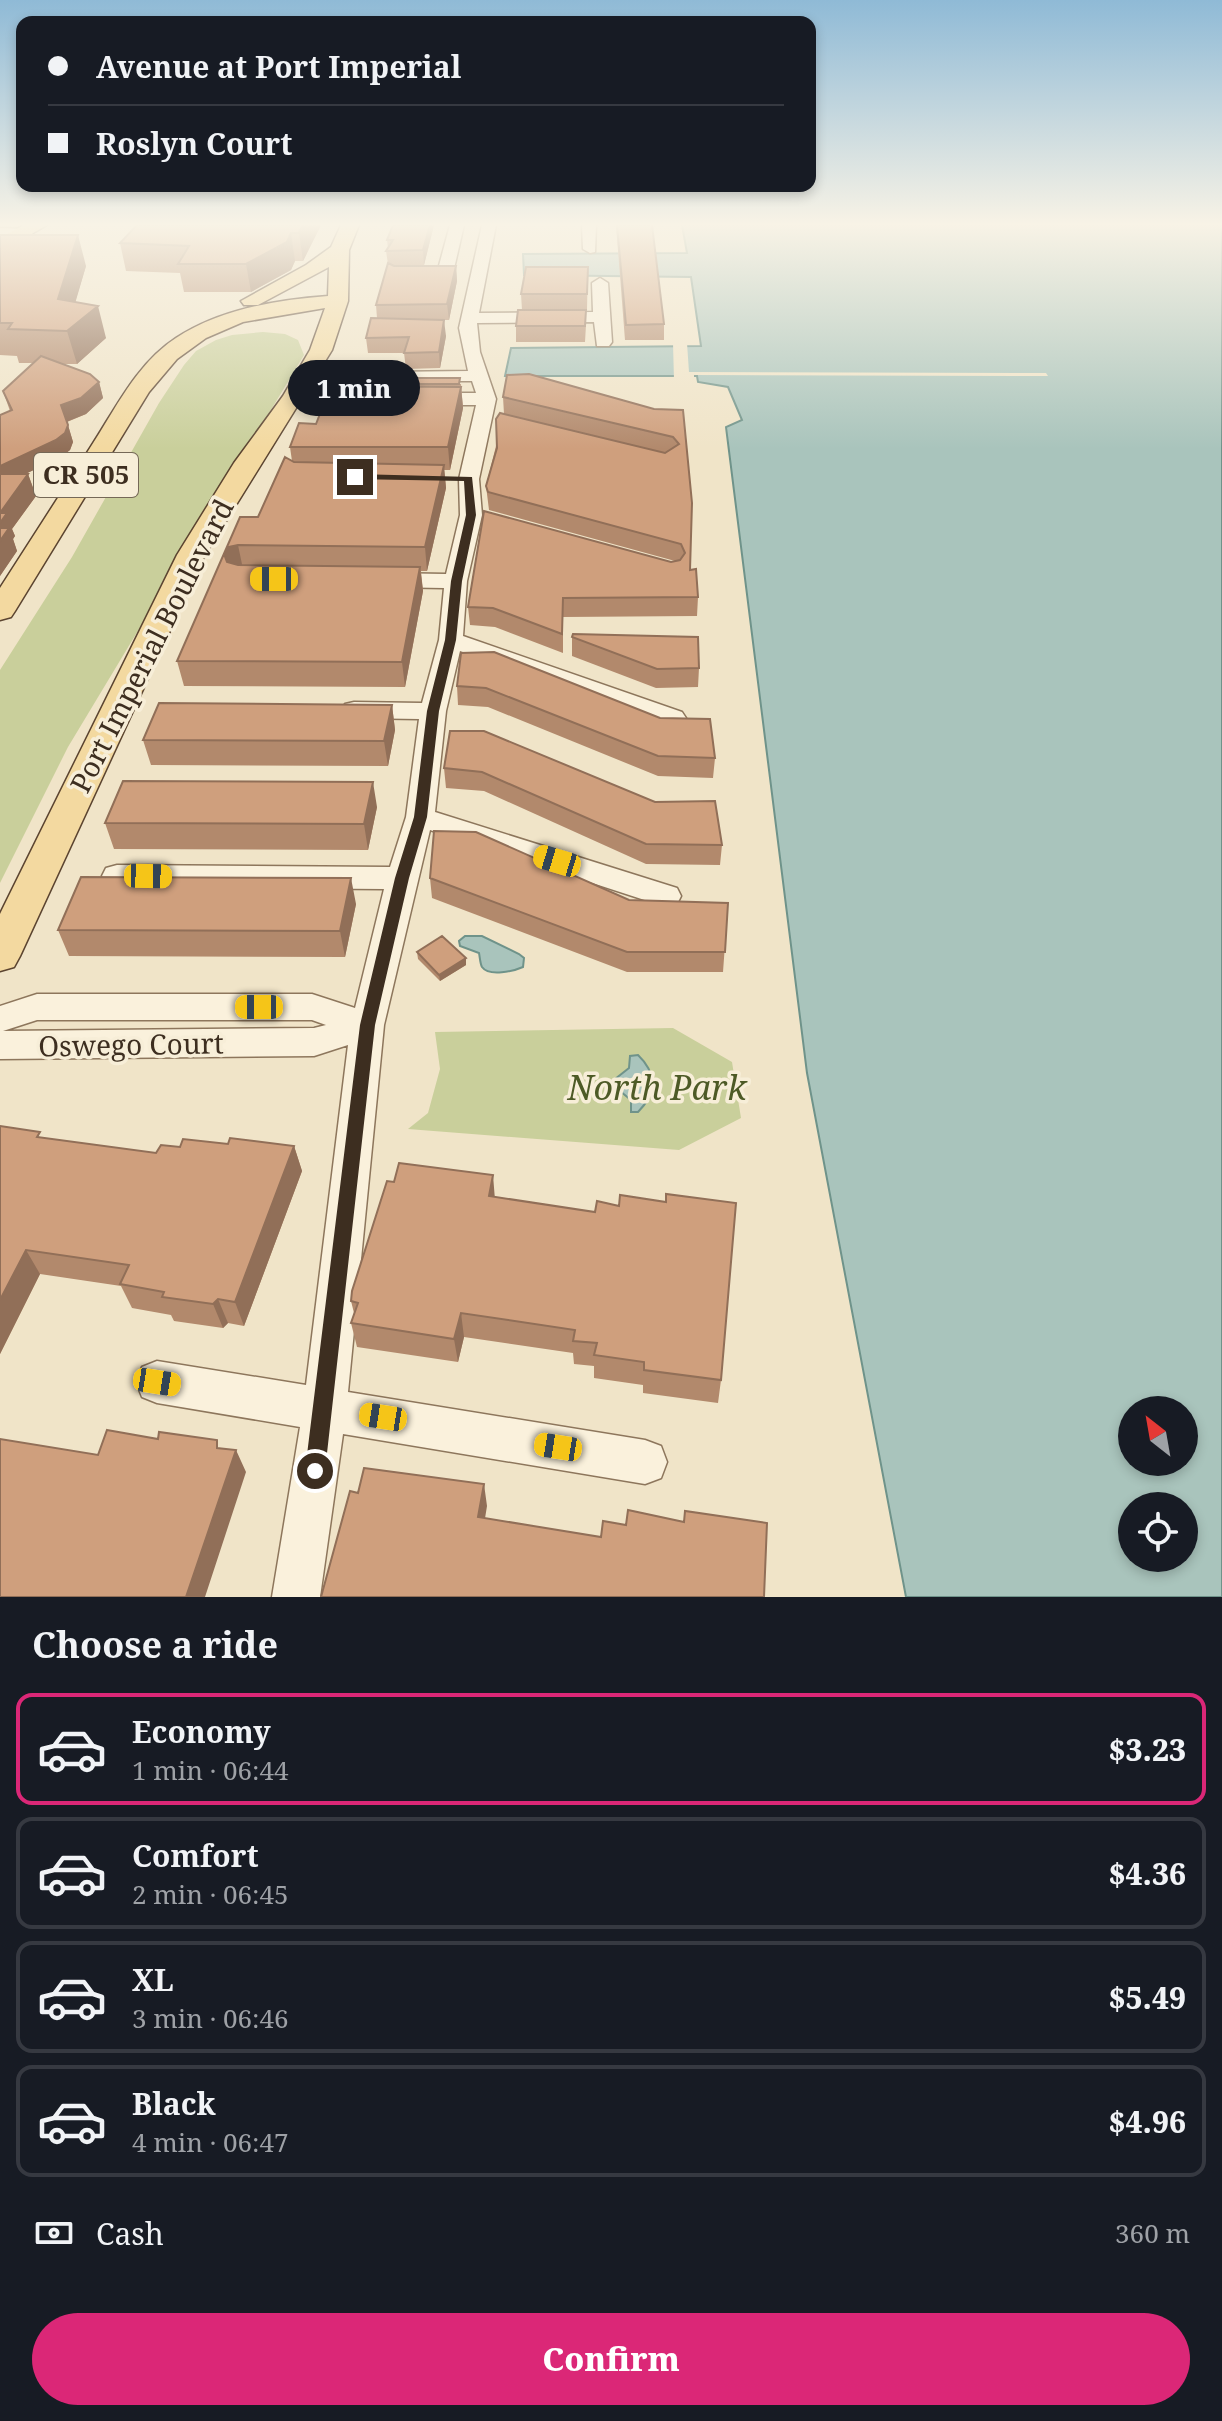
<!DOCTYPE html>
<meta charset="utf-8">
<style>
:root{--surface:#171b24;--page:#20242c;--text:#f1f3f6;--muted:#9ea1a6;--line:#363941;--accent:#db2777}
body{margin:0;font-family:"Noto Serif",serif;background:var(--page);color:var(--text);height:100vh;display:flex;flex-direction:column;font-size:30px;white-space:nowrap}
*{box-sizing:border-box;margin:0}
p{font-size:26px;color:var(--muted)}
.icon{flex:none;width:44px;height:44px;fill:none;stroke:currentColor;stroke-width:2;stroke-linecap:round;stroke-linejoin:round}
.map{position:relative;height:1597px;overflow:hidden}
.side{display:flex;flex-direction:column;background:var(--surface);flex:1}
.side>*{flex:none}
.hud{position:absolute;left:16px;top:16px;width:800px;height:176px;border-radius:16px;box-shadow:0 4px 12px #0003;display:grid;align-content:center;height:176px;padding:0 32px;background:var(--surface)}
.needle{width:52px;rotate:329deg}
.buttons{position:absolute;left:1118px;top:1396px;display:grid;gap:16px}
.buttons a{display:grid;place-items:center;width:80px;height:80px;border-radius:50%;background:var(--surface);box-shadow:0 4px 12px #0003;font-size:40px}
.end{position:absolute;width:36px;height:36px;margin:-18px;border:10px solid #3d2e20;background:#fff;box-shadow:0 0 0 4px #fff}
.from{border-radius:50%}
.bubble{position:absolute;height:56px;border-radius:28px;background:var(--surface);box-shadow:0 4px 12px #0003;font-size:26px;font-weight:800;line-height:56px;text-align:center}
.car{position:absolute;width:24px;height:48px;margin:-24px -12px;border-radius:10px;box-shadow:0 0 6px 2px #0007;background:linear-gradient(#f5c518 24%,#345 0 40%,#f5c518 0 76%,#345 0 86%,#f5c518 0)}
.hud b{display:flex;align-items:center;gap:28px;height:76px;font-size:30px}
.hud b+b{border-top:2px solid var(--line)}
.hud i{width:20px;height:20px;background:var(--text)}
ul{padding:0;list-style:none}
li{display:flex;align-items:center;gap:24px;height:112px;margin:0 16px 12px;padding:0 16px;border:4px solid var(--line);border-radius:16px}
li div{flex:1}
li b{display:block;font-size:30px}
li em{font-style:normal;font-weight:800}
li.active{border-color:var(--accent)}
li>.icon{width:72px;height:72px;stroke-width:1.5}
h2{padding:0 32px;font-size:36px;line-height:96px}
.pay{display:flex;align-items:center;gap:20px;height:88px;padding:0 32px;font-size:30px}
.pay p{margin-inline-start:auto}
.action{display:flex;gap:16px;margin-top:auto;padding:16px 32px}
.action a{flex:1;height:92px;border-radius:48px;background:var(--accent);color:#fff;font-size:32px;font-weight:800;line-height:92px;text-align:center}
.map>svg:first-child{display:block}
.green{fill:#c9cf9b}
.water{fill:#a9c4bc;stroke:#6f938a;stroke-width:2;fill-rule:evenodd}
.pier{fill:#f0e4c8}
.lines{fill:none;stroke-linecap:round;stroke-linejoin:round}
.minor-casing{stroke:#8d765c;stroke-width:3}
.major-casing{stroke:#5b4430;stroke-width:3}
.minor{fill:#faf1dc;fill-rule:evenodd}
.major{fill:#f3d9a0;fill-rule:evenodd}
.wall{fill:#b2896c}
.shaded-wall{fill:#916f58}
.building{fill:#cf9f7d;stroke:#916f58;stroke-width:2}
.route{fill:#3d2e20}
.labels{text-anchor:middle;stroke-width:7;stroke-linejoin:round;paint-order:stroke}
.shield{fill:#f7eed8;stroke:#756857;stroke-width:2}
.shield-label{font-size:26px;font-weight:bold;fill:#3d2e20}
.street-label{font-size:28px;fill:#3d2e20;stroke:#f7eed8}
.near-park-label{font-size:34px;font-style:italic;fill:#4d5a26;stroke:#f7eed8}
</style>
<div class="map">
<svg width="1222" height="1597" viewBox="0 0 1222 1597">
<rect width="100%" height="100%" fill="#f0e4c8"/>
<path class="green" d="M 263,332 L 285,334 L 298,340 L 304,355 L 68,747 L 0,883 L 0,670 L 72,557 L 159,403 L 184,365 L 196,351 L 216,340 L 232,335 Z
M 673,1028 L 732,1062 L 741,1118 L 679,1150 L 408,1129 L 428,1113 L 440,1069 L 435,1032 Z"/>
<path class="water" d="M 682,225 L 1222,225 L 1222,1597 L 906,1597 L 807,1073 L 726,427 L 742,420 L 728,387 L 698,382 L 697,376 L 505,376 L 511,348 L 701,346 L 691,277 L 524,275 L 523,254 L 687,253 ZM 1132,1410 L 1184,1410 L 1184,1462 L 1132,1462 ZM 1132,1506 L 1184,1506 L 1184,1558 L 1132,1558 Z
M 465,936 L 482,936 L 519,954 L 524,958 L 523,967 C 514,971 489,977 482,967 C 480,963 480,958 479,953 L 460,946 L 459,941 Z
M 638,1055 C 658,1074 656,1094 638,1112 L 631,1112 L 631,1100 L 610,1083 L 629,1068 L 630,1056 Z"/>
<path class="pier" d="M 673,343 L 687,343 L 689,372 L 1046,373 L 1048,376 L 694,375 L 694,380 L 674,380 Z"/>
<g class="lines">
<g class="minor-casing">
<path id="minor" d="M 450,225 L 464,225 L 453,273 L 445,278 L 437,273 Z
M 482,225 L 496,225 L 479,313 L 593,312 L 592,283 L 600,278 L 608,283 L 612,342 L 609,346 L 597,346 L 594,322 L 477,323 L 480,352 L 496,399 L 479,479 L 482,515 L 467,581 L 463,636 L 682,712 L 686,718 L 682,724 L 664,724 L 460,651 L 446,711 L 435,812 L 677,888 L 681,896 L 677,904 L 666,907 L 430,830 L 384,1025 L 348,1392 L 645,1440 L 661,1446 L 667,1462 L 661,1478 L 645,1484 L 343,1434 L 320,1597 L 272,1597 L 300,1427 L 157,1403 L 142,1397 L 136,1382 L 142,1367 L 157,1361 L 306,1385 L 348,1045 L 314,1056 L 0,1059 L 0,1006 L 37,994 L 312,994 L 355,1008 L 384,889 L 117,887 L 106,884 L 102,876 L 106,868 L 117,865 L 390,867 L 406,817 L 419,719 L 354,718 L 345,716 L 341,710 L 345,704 L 354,702 L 422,703 L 439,640 L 444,588 L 385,587 L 377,585 L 374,580 L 377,575 L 385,573 L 446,574 L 460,515 L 459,479 L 476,405 L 386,405 L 377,399 L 387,372 L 468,371 L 459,328 ZM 400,381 L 472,381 L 476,393 L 397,393 ZM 37,1020 L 312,1020 L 326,1025 L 314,1028 L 3,1031 Z
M 582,225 L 596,225 L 595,252 L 590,253 L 583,249 Z
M 0,228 L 26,229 L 33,233 L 26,237 L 0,236 Z"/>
</g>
<g class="major-casing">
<path id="major" d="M 24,225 L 47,225 L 0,252 L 0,238 Z
M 341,225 L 359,225 L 349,250 L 348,301 L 332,350 L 205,555 L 20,956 L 14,967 L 0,971 L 0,914 L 177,555 L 234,463 L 283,396 L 310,350 L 325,308 L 243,322 L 206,338 L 177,359 L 149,392 L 15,611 L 11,617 L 0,620 L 0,588 C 30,541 60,495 90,448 C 115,410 136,364 176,338 C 220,309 276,300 328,296 L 329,267 L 258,305 L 244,305 L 241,301 L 306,265 L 331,247 Z"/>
</g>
<use href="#minor" class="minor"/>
<use href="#major" class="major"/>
</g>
<path class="wall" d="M 137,225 L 321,225 L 303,261 L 295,261 L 291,270 L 251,292 L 184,292 L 180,273 L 126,271 L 120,243 Z
M 434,225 L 424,265 L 392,265 L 394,266 L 456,266 L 457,281 L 449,320 L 429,320 L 446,336 L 440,368 L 406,369 L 404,353 L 368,353 L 366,338 L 377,318 L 376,305 L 388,264 L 386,251 L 388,248 L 387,240 Z
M 616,225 L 652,225 L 664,324 L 664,340 L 625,340 Z
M 0,235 L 86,266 L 75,302 L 106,338 L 77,364 L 61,364 L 99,382 L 103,398 L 86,414 L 67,422 L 73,442 L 70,450 L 61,457 L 25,474 L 28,474 L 36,496 L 12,529 L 15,536 L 13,539 L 17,551 L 0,576 L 10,411 L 3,391 L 34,363 L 19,363 L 17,356 L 0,355 Z
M 588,267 L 587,309 L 522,310 L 521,294 Z
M 586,325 L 585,342 L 516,342 L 516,326 Z
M 400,384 L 461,384 L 463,408 L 450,470 L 444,470 L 446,488 L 427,571 L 421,571 L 423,591 L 405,687 L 184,686 L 177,661 L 240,517 L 258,517 L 292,461 L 290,447 L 316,424 L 400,386 Z
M 503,397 L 654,409 L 683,410 L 690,570 L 698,597 L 697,616 L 563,617 L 563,653 L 495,627 L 470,625 L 468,607 L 675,561 L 489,510 L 486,486 L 504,414 Z
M 572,637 L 699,668 L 698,687 L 656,688 L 572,656 Z
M 461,653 L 715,758 L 713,778 L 658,776 L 488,707 L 458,705 L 457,686 Z
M 392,705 L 395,730 L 388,766 L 151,765 L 143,740 Z
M 450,731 L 722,845 L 720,865 L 646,864 L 484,791 L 446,788 L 444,768 Z
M 377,807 L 368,850 L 114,849 L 105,823 Z
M 430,878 L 629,900 L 728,903 L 723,972 L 627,972 L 432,898 Z
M 356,904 L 345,957 L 69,956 L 58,930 Z
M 417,952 L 466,958 L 466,965 L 440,981 L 418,959 Z
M 0,1126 L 43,1138 L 156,1153 L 180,1147 L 228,1144 L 294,1146 L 302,1171 L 244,1326 L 228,1323 L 223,1328 L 174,1321 L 171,1315 L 132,1308 L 121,1286 L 40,1274 L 0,1354 Z
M 495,1197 L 721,1380 L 718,1403 L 643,1393 L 643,1385 L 594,1378 L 594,1366 L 574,1364 L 573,1353 L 464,1337 L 458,1362 L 357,1347 L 351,1323 L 354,1313 L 351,1301 Z"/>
<path class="shaded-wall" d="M 303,225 L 321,225 L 303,261 L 299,233 Z
M 430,225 L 434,225 L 424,265 L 423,250 Z
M 291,233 L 295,261 L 291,270 L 251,292 L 246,264 Z
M 78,235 L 86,266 L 67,331 L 58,299 Z
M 456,266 L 457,281 L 449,320 L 447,304 Z
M 98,306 L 106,338 L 77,364 L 67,331 Z
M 444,320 L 446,336 L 440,368 L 439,352 Z
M 99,382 L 103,398 L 86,414 L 66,422 L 61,405 Z
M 461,387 L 463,408 L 450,470 L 448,447 Z
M 68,425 L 73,442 L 70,450 L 61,457 L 0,486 L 0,466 Z
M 444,465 L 446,488 L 427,571 L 425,547 Z
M 28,474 L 36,496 L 12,529 L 15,536 L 13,539 L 17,551 L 0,576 L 0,513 Z
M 238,545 L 243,569 L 229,577 L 224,554 L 229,547 Z
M 420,567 L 423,591 L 405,687 L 402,662 Z
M 392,705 L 395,730 L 388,766 L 384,741 Z
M 373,782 L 377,807 L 368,850 L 364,824 Z
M 351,878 L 356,904 L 345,957 L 340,931 Z
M 466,958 L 466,965 L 440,981 L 439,975 Z
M 294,1146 L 302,1171 L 244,1326 L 235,1302 Z
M 493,1175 L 495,1200 L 489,1196 Z
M 26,1250 L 40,1274 L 0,1354 L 0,1300 Z
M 218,1299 L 228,1323 L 223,1328 L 213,1304 Z
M 461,1313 L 464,1337 L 458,1362 L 454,1339 Z
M 236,1450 L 246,1472 L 205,1597 L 186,1597 Z
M 484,1484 L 487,1506 L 482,1537 L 478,1517 Z"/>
<path class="building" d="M 137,225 L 303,225 L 299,233 L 291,233 L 287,242 L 246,264 L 178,264 L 189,246 L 120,243 Z
M 393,225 L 430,225 L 423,250 L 386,251 L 393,240 L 387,240 Z
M 617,225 L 652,225 L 664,324 L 626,325 Z
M 0,235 L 78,235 L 58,299 L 98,306 L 67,331 L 8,329 L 12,323 L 0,323 Z
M 388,263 L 394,266 L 456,266 L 447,304 L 376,305 Z
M 526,267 L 588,267 L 587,294 L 521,294 Z
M 518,310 L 586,310 L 585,326 L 516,326 Z
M 371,318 L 444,320 L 439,352 L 404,353 L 409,337 L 366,338 Z
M 41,356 L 90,374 L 99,382 L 81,398 L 61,405 L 68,425 L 65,433 L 56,440 L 0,466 L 0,415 L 12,410 L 3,391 Z
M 529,374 L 654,409 L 683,410 L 692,503 L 690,570 L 696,569 L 698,597 L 563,598 L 562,634 L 493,608 L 468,607 L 484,511 L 671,562 L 680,560 L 685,553 L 681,544 L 488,492 L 486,486 L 497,448 L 496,419 L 500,413 L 665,453 L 679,444 L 673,437 L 503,397 L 507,375 Z
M 402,378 L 460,378 L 459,384 L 400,384 Z
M 331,386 L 461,387 L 448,447 L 290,447 L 299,423 L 316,424 Z
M 285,457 L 294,462 L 444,465 L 425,547 L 238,545 L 229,547 L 224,554 L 227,562 L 238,565 L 420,567 L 402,662 L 177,661 L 240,517 L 258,517 Z
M 0,474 L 28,474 L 0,513 Z
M 0,513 L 7,513 L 0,523 Z
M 0,528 L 9,528 L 0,541 Z
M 573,634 L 698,637 L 699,668 L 657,669 L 572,637 Z
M 494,652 L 660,718 L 710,719 L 715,758 L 658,756 L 486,688 L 457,686 L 461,653 Z
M 159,703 L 392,705 L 384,741 L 143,740 Z
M 450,731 L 484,731 L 655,802 L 715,801 L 722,845 L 646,844 L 482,772 L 444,768 Z
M 123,781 L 373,782 L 364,824 L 105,823 Z
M 434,831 L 476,832 L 629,900 L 728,903 L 725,952 L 627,952 L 430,878 Z
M 81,877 L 351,878 L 340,931 L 58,930 Z
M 442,936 L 466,958 L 439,975 L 417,952 Z
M 0,1126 L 40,1132 L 37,1137 L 156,1153 L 161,1145 L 180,1147 L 183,1139 L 228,1144 L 230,1138 L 294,1146 L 235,1302 L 218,1299 L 213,1304 L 162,1297 L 164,1292 L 120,1284 L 129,1265 L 26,1250 L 0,1300 Z
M 399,1163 L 493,1175 L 489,1196 L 595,1212 L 597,1201 L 619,1206 L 620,1195 L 666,1202 L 666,1194 L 736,1203 L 721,1380 L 644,1370 L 644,1362 L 594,1355 L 597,1343 L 573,1341 L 575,1330 L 461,1313 L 454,1339 L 351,1323 L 358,1303 L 351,1301 L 352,1291 L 387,1181 L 394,1182 Z
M 107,1430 L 158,1439 L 159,1432 L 217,1440 L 217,1448 L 236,1450 L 186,1597 L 0,1597 L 0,1439 L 98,1455 Z
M 364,1468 L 484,1484 L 478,1517 L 601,1537 L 603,1521 L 626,1525 L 628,1510 L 684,1522 L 685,1511 L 767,1523 L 764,1597 L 321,1597 L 350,1491 L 358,1493 Z"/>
<linearGradient id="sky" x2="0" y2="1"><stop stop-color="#8fbad6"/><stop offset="0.5" stop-color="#f8f3e6"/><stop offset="1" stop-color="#f8f3e6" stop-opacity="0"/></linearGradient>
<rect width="1222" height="449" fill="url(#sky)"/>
<path class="route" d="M 355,474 L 472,477 L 476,515 L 462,581 L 456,640 L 439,711 L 427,817 L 409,878 L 375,1025 L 325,1471 L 322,1478 L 315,1481 L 308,1478 L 305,1471 L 360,1025 L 395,878 L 414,817 L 427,711 L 445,640 L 451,581 L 466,515 L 464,481 L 351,479 Z"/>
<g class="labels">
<rect class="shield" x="34" y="453" width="104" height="44" rx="6"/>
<g class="shield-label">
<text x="86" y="484">CR 505</text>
</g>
<g class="street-label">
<text transform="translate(152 646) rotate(-63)" y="10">Port Imperial Boulevard</text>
<text transform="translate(131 1045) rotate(-1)" y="10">Oswego Court</text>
</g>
<g class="near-park-label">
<text x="657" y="1100">North Park</text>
</g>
</g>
</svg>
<div class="buttons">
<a><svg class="needle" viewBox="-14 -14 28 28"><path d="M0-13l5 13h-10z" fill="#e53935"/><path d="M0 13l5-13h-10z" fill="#9ea1a6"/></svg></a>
<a><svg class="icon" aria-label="locate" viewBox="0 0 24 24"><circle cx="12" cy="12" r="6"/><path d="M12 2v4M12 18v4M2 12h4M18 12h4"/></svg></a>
</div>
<i class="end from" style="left:315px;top:1471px"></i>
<i class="end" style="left:355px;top:477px"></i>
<div class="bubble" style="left:288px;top:360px;width:132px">1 min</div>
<i class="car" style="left:274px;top:579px;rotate:270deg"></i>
<i class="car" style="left:557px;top:861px;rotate:287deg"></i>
<i class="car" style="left:148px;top:876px;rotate:91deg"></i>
<i class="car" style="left:259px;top:1007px;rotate:270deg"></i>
<i class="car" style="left:157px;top:1382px;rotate:99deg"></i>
<i class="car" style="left:383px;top:1417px;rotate:279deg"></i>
<i class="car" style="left:558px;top:1447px;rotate:279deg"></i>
<div class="hud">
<b><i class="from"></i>Avenue at Port Imperial</b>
<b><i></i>Roslyn Court</b>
</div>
</div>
<section class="side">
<h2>Choose a ride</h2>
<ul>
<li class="active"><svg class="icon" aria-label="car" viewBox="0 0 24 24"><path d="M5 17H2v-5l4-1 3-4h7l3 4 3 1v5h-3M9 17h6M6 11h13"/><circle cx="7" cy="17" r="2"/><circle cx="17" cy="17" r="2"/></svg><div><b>Economy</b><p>1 min · 06:44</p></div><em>$3.23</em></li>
<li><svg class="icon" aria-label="car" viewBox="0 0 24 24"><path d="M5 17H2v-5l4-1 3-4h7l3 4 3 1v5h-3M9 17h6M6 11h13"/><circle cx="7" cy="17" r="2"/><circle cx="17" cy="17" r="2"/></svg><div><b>Comfort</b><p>2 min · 06:45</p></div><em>$4.36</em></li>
<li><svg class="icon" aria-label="car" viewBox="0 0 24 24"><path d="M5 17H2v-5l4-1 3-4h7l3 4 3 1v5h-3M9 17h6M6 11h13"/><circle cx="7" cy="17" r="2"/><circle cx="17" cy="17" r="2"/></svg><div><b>XL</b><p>3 min · 06:46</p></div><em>$5.49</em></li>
<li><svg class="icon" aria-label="car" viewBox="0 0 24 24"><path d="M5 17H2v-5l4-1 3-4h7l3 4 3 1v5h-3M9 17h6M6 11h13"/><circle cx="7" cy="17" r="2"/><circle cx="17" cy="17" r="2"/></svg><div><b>Black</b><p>4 min · 06:47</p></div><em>$4.96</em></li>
</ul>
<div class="pay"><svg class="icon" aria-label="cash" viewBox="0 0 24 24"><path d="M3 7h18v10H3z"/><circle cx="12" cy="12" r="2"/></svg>Cash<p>360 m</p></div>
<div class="action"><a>Confirm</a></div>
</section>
